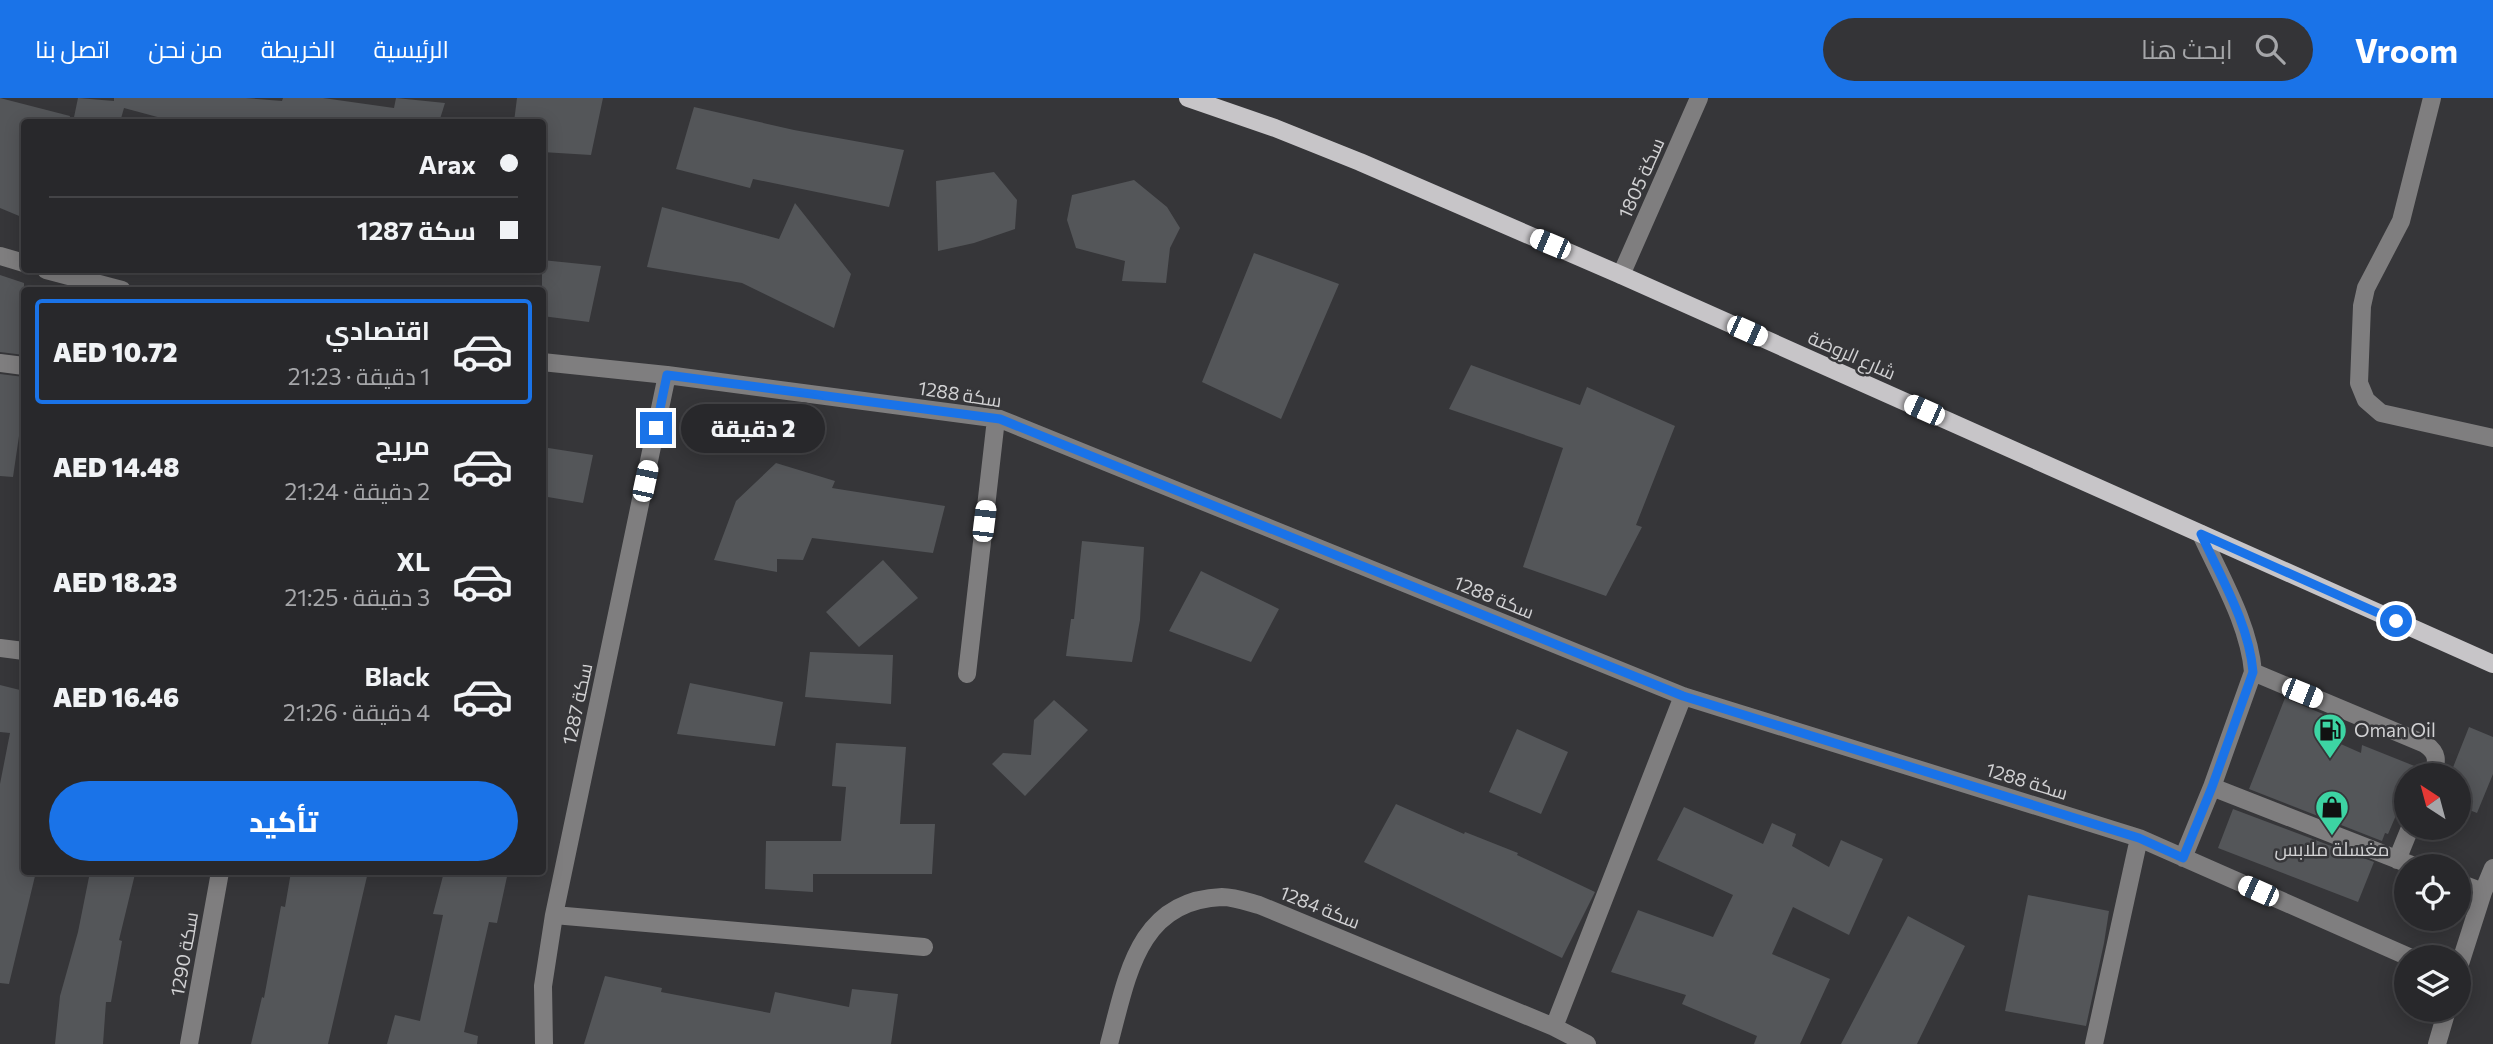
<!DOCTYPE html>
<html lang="ar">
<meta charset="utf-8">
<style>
:root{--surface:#28282b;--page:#343437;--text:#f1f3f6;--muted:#a5a6a9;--line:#444447;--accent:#1a73e8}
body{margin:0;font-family:Commissioner,Cairo,sans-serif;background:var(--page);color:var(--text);direction:rtl;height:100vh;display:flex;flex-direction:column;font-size:26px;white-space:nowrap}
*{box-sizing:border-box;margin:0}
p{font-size:23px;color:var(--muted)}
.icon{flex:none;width:38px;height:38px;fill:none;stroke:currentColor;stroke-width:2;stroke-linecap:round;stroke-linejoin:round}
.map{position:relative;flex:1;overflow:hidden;direction:ltr}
.panel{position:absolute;left:21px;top:189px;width:525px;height:588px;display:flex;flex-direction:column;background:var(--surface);border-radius:7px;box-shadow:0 4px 18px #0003,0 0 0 2px var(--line);direction:rtl}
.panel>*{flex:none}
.guide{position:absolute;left:21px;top:21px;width:525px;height:154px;border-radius:7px;box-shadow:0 4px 18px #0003,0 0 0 2px var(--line);direction:rtl;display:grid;align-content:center;height:154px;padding:0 28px;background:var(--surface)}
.needle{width:46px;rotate:324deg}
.fabs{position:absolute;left:2394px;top:665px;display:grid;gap:14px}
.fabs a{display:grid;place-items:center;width:77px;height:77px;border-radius:50%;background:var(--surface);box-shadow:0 4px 18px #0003,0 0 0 2px var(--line);font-size:35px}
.end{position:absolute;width:32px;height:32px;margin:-16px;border:9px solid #1a73e8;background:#fff;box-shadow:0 0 0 4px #fff}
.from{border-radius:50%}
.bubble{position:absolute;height:49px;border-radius:24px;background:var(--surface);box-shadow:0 4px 18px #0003,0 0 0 2px var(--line);font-size:23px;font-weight:800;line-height:49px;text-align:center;direction:rtl}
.car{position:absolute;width:21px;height:42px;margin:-21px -10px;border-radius:9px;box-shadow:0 0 5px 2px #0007;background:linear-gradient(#fff 24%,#345 0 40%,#fff 0 76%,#345 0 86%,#fff 0)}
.guide b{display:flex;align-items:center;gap:24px;height:66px;font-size:26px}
.guide b+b{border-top:2px solid var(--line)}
.guide i{width:18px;height:18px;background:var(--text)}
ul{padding:12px 0 0;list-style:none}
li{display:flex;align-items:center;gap:21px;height:105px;margin:0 14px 10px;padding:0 14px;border:4px solid transparent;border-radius:7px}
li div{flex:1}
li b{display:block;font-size:26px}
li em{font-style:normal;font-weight:800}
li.active{border-color:var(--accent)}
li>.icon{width:63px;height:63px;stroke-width:1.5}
.cta{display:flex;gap:14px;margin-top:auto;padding:14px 28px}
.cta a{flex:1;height:80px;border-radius:42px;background:var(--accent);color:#fff;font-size:28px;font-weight:800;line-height:80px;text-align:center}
header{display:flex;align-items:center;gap:42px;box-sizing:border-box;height:98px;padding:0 35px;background:var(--accent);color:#fff}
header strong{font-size:33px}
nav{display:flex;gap:38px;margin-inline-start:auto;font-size:24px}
.search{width:490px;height:63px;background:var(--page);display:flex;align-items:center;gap:18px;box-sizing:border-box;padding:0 24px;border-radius:38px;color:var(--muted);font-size:26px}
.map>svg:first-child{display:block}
.building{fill:#545659}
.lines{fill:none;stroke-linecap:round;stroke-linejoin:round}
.minor{stroke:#7f7e7f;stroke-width:18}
.major{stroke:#c7c5c8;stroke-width:18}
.route{stroke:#1a73e8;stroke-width:9}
.labels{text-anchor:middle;stroke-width:5;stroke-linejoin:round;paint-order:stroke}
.street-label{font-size:19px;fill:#d1d1d3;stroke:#363639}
.poi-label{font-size:19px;fill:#d1d1d3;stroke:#363639;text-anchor:start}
</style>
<header>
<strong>Vroom</strong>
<div class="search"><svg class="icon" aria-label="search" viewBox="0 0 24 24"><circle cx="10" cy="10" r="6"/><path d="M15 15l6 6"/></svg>ابحث هنا</div>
<nav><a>الرئيسية</a><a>الخريطة</a><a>من نحن</a><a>اتصل بنا</a></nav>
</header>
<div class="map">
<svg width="2493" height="946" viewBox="0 0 2493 946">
<rect width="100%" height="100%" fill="#363639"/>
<path class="building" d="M 0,0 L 70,18 L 69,24 L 24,24 L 24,120 L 0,110 Z
M 78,0 L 114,3 L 114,0 L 246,0 L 282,3 L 283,0 L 323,0 L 394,10 L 396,0 L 445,5 L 439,24 L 176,24 L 124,10 L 120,24 L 73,24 Z
M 517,0 L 603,0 L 591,57 L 542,54 L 542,24 L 514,24 Z
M 694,9 L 794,32 L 904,52 L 889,109 L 753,81 L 750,90 L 676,71 Z
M 994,74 L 1017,102 L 1015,131 L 974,145 L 938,153 L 936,83 Z
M 1134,82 L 1167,109 L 1180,130 L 1170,150 L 1166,185 L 1122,183 L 1125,163 L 1076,150 L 1067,122 L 1072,97 Z
M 795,105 L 851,176 L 834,230 L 742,185 L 647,169 L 662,109 L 779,141 Z
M 1254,155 L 1339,186 L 1281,321 L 1202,284 Z
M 542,162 L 601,168 L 589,224 L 542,218 Z
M 0,177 L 24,185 L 24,257 L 0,254 Z
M 1471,267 L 1580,307 L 1587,289 L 1675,328 L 1636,427 L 1642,429 L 1606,498 L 1523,469 L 1563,350 L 1449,311 Z
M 0,276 L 24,279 L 24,304 L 13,379 L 0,378 Z
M 542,349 L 593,357 L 583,405 L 542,398 Z
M 776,365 L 835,383 L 832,390 L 945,408 L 933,455 L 812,440 L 803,462 L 777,461 L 777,474 L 714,462 L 736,403 Z
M 1082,443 L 1144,449 L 1140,522 L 1132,564 L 1066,558 L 1071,521 L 1074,521 Z
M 883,462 L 918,500 L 859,549 L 826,514 Z
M 1201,473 L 1279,511 L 1251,564 L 1169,533 Z
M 810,554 L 893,557 L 891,606 L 805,599 Z
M 690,585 L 783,604 L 775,648 L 677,636 Z
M 0,587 L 24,593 L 24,774 L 36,774 L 9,886 L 0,885 L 0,686 L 10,635 L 0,634 Z
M 2285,600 L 2323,616 L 2316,635 L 2361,655 L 2362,647 L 2417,669 L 2413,677 L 2406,677 L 2406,694 L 2388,736 L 2385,735 L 2382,743 L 2249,691 Z
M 1054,602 L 1088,632 L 1025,698 L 992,666 L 1003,655 L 1031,657 L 1034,622 Z
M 2469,629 L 2493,639 L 2493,676 L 2477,715 L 2459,708 L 2459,677 L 2450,677 Z
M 1517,631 L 1568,654 L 1541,716 L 1489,694 Z
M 836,645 L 906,649 L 900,726 L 935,726 L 932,776 L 813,776 L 813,794 L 765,791 L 766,743 L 841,743 L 846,689 L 832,688 Z
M 1396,706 L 1464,736 L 1465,734 L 1518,755 L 1517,757 L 1595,794 L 1562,860 L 1364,764 Z
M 1684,709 L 1763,746 L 1772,725 L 1796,736 L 1792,748 L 1829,769 L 1841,742 L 1883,761 L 1849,837 L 1793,809 L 1772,856 L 1830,881 L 1800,946 L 1754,946 L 1757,938 L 1682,906 L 1686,897 L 1611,874 L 1638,812 L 1713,839 L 1733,797 L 1657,762 Z
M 2233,711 L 2374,764 L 2358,804 L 2218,750 Z
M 90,774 L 118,774 L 135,776 L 119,842 L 122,843 L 111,904 L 106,904 L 103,946 L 55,946 L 60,898 L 78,834 Z
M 291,774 L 368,774 L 328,946 L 251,946 L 262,899 L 264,900 L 281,808 L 285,809 Z
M 444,774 L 508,774 L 497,825 L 489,824 L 464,934 L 478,938 L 477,946 L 387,946 L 395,917 L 420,923 L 443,817 L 433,816 Z
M 2028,797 L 2109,813 L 2104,845 L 2086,928 L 2005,913 Z
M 1908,818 L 1965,848 L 1917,946 L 1841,946 Z
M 605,878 L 662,890 L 661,894 L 770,915 L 775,894 L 849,909 L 852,891 L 898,896 L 891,946 L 584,946 Z"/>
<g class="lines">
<path class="minor" d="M 2432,0 L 2401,123 L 2366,190 L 2362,208 L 2359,285 L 2366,302 L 2381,315 L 2493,340
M 0,158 L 24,165
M 46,172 L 122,192
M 1621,177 L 1699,0
M 542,264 L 667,277 L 1000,321 L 1683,598 L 2139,740 L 2409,859
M 0,265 L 24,268
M 2201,436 C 2221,480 2249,526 2253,574 L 2212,689 L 2414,768
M 0,550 L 24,553
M 2253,574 L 2425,646 C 2438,655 2438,663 2432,677
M 967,576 L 996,321
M 2183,760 L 2212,689
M 2397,762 L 2410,730
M 2459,785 L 2483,794
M 554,817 L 924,849
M 2459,869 L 2483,794 L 2493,770
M 1554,929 L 1683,598
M 189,946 L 220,774
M 544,946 L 543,888 L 554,817 L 667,277
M 1109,946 C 1127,880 1137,802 1222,799 C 1234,799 1248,804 1259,807 L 1554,929 L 1587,946
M 2094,946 L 2139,740
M 2437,946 L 2447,912"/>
<path class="major" d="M 1188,0 L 1275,30 L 1360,64 L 1621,177 L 2493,566"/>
</g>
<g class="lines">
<path class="route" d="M 656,330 L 667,277 L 1000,321 L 1683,598 L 2139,740 L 2183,760 L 2212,689 L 2253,574 C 2249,526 2221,480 2201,436 L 2396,523"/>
</g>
<defs>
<g id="fuel-pin" transform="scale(1.75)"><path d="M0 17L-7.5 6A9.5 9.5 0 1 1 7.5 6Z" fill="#3dd4a3" stroke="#363639"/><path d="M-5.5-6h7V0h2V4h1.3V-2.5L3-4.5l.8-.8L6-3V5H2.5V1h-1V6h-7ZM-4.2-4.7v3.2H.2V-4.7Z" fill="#111"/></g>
<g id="shop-pin" transform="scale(1.75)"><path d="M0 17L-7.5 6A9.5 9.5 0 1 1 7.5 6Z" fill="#3dd4a3" stroke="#363639"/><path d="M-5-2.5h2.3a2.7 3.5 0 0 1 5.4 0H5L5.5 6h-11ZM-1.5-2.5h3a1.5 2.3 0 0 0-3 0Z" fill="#111"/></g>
</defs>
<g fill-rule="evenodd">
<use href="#fuel-pin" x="2330" y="632"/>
<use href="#shop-pin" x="2332" y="709"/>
</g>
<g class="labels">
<g class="street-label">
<text transform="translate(1641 80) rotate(-66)" y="7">سكة 1805</text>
<text transform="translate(1852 257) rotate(24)" y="7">شارع الروضة</text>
<text transform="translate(960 296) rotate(9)" y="7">سكة 1288</text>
<text transform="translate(1494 499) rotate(22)" y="7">سكة 1288</text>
<text transform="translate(577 606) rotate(-78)" y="7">سكة 1287</text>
<text transform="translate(2027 683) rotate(17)" y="7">سكة 1288</text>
<text transform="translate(1320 809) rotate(22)" y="7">سكة 1284</text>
<text transform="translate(184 856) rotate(-80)" y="7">سكة 1290</text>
</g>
<g class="poi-label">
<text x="2354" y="639">Oman Oil</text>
<text x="2332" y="758" text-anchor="middle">مغسلة ملابس</text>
</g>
</g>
</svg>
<div class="fabs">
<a><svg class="needle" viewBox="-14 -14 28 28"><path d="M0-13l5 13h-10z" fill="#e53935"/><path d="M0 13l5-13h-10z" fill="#a5a6a9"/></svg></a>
<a><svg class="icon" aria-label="locate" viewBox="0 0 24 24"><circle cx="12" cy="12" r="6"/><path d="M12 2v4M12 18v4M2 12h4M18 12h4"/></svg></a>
<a><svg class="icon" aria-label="layers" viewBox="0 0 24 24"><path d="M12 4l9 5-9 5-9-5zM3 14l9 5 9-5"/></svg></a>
</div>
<i class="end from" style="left:2396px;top:523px"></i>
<i class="end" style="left:656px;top:330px"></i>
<div class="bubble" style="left:681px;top:306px;width:144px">2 دقيقة</div>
<i class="car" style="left:1550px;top:146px;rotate:293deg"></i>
<i class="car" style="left:1747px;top:233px;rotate:114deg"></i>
<i class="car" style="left:1924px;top:312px;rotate:294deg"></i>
<i class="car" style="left:645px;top:383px;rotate:12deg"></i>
<i class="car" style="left:984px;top:423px;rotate:7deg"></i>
<i class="car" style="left:2302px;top:595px;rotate:112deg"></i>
<i class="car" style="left:2258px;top:793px;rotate:294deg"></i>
<div class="guide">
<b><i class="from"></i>Arax</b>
<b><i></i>سكة 1287</b>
</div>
<section class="panel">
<ul>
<li class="active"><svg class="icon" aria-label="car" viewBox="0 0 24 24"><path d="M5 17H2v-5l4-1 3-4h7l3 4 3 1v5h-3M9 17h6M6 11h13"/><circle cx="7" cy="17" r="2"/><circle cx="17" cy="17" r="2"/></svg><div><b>اقتصادي</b><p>1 دقيقة · 21:23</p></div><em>AED 10.72</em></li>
<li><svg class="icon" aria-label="car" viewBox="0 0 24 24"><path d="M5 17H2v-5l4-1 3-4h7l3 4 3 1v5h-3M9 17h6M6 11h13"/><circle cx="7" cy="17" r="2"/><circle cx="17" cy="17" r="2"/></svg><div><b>مريح</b><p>2 دقيقة · 21:24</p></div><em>AED 14.48</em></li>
<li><svg class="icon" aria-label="car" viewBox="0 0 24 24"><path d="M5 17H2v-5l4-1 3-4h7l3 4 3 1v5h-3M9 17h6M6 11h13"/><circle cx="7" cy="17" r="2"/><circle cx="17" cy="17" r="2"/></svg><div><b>XL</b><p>3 دقيقة · 21:25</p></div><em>AED 18.23</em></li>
<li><svg class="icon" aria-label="car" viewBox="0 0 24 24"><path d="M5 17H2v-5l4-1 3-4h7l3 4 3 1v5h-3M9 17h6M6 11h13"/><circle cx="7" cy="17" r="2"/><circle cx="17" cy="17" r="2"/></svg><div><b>Black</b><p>4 دقيقة · 21:26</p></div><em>AED 16.46</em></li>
</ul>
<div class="cta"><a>تأكيد</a></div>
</section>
</div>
